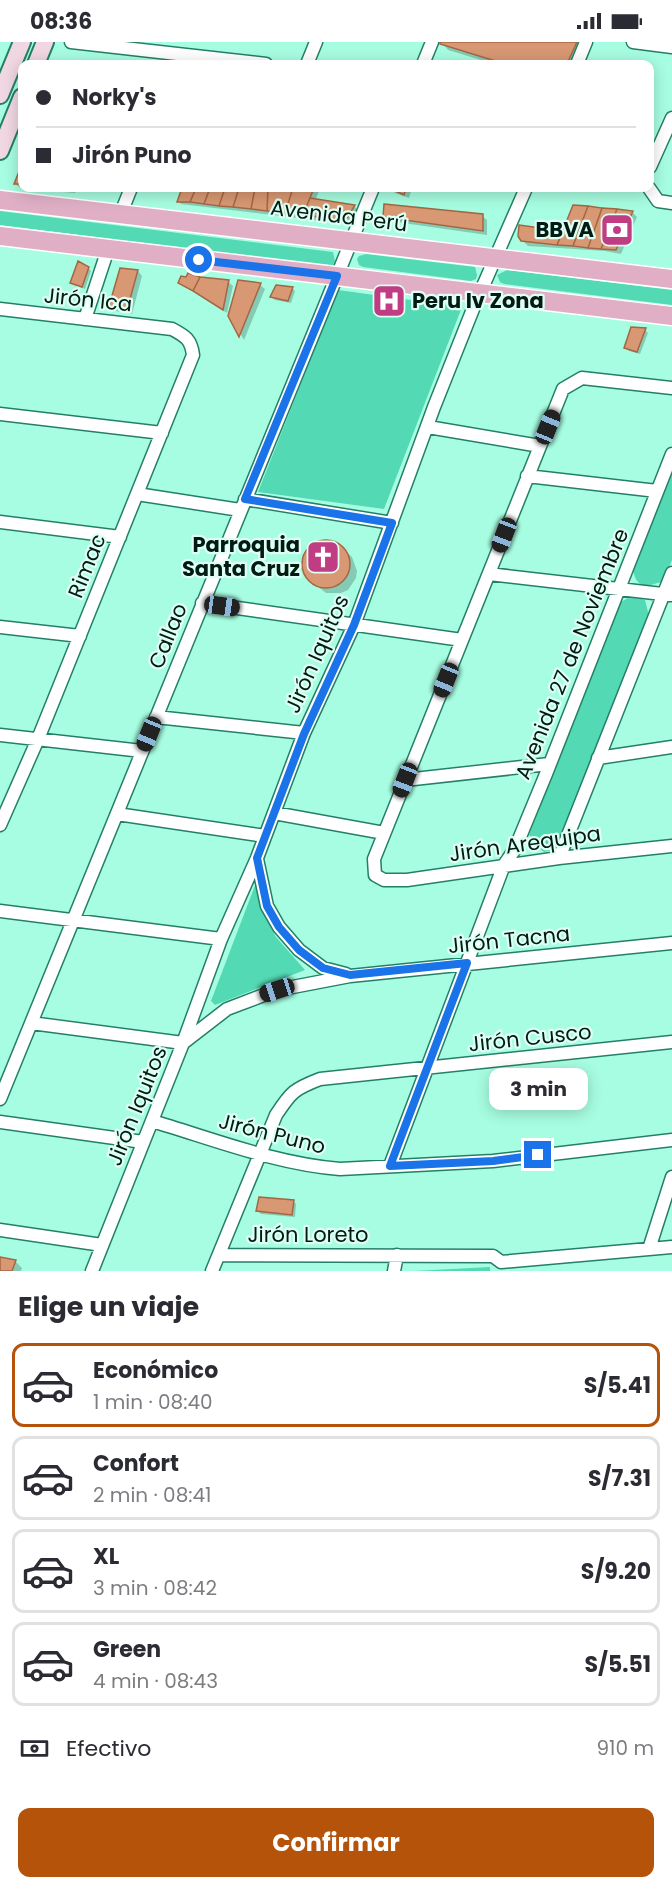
<!DOCTYPE html>
<html lang="es">
<meta charset="utf-8">
<style>
:root{--surface:#fff;--page:#f2f2f3;--text:#2b2b33;--muted:#7c7c81;--line:#e1e1e2;--accent:#b45309}
body{margin:0;font-family:Poppins,sans-serif;background:var(--page);color:var(--text);height:100vh;display:flex;flex-direction:column;font-size:22px;white-space:nowrap}
*{box-sizing:border-box;margin:0}
p{font-size:20px;color:var(--muted)}
.icon{flex:none;width:33px;height:33px;fill:none;stroke:currentColor;stroke-width:2;stroke-linecap:round;stroke-linejoin:round}
.map{position:relative;height:1229px;overflow:hidden}
.side{display:flex;flex-direction:column;background:var(--surface);flex:1}
.side>*{flex:none}
.banner{position:absolute;left:18px;top:18px;width:636px;height:132px;border-radius:12px;box-shadow:0 3px 15px #0003;display:grid;align-content:center;height:132px;padding:0 18px;background:var(--surface)}
.end{position:absolute;width:27px;height:27px;margin:-14px;border:8px solid #1a73e8;background:#fff;box-shadow:0 0 0 3px #fff}
.from{border-radius:50%}
.bubble{position:absolute;height:42px;border-radius:12px;background:var(--surface);box-shadow:0 3px 15px #0003;font-size:20px;font-weight:700;line-height:42px;text-align:center}
.car{position:absolute;width:18px;height:36px;margin:-18px -9px;border-radius:8px;box-shadow:0 0 4px 2px #0007;background:linear-gradient(#222 24%,#8ab4d8 0 40%,#222 0 76%,#8ab4d8 0 86%,#222 0)}
.banner b{display:flex;align-items:center;gap:21px;height:57px;font-size:22px}
.banner b+b{border-top:2px solid var(--line)}
.banner i{width:15px;height:15px;background:var(--text)}
ul{padding:0;list-style:none}
li{display:flex;align-items:center;gap:18px;height:84px;margin:0 12px 9px;padding:0 6px;border:3px solid var(--line);border-radius:12px}
li div{flex:1}
li b{display:block;font-size:22px}
li em{font-style:normal;font-weight:700}
li.on{border-color:var(--accent)}
li>.icon{width:54px;height:54px;stroke-width:1.5}
h2{padding:0 18px;font-size:27px;line-height:72px}
.pay{display:flex;align-items:center;gap:15px;height:66px;padding:0 18px;font-size:22px}
.pay p{margin-inline-start:auto}
.action{display:flex;gap:12px;margin-top:auto;padding:12px 18px}
.action a{flex:1;height:69px;border-radius:12px;background:var(--accent);color:#fff;font-size:24px;font-weight:700;line-height:69px;text-align:center}
.status{display:flex;justify-content:space-between;align-items:center;height:42px;padding:0 30px;background:var(--surface);direction:ltr}
.status svg{height:16px;fill:currentColor}
.map>svg:first-child{display:block}
.green{fill:#53d9b3}
.shadow{fill:#0003}
.building{fill:#d89873;stroke:#a36743;stroke-width:1.5}
.lines{fill:none;stroke-linecap:round;stroke-linejoin:round}
.street-casing{stroke:#247f67;stroke-width:15}
.secondary-casing{stroke:#247f67;stroke-width:20}
.primary-casing{stroke:#fff;stroke-width:21}
.street{stroke:#fff;stroke-width:12}
.secondary{stroke:#f0d7e2;stroke-width:16}
.primary{stroke:#e0afc6;stroke-width:18}
.route{stroke:#1a73e8;stroke-width:8}
.labels{text-anchor:middle;stroke-width:4.5;stroke-linejoin:round;paint-order:stroke}
.street-label{font-size:21px;fill:#011a13;stroke:#defff3}
.poi-label{font-size:21px;font-weight:bold;fill:#011a13;stroke:#defff3;text-anchor:end}
</style>
<div class="status"><b>08:36</b><svg viewBox="0 0 49 12"><path d="M0 12V9h3v3zM5 12V6h3v6zM10 12V3h3v9zM15 12V0h3v12zM26 1h20v11H26zM47 4h2v5h-2z"/></svg></div>
<div class="map">
<svg width="672" height="1229" viewBox="0 0 672 1229">
<rect width="100%" height="100%" fill="#a7fde1"/>
<path class="green" d="M 0,169 L 333,210 L 335,219 L 333,223 L 328,225 L 0,183 Z
M 366,212 L 475,225 L 477,233 L 476,237 L 471,239 L 363,225 L 359,223 L 357,217 L 359,214 Z
M 507,228 L 672,248 L 672,263 L 504,242 L 500,240 L 497,233 Z
M 338,248 L 462,265 L 384,467 L 258,450 Z
M 672,424 L 672,518 L 665,535 L 661,540 L 644,545 C 635,539 633,533 633,522 Z
M 628,556 L 638,556 L 645,558 L 650,578 L 561,800 L 554,808 L 544,810 L 536,804 L 529,793 L 617,562 Z
M 257,838 L 262,868 L 276,895 L 305,928 L 215,963 L 211,959 Z
M 490,1225 L 490,1229 L 414,1229 Z"/>
<path class="shadow" d="M 442,0 L 585,0 L 576,22 L 494,22 L 448,8 Z
M 22,126 L 22,145 L 19,145 L 16,142 Z
M 61,146 L 77,146 L 75,151 L 63,150 Z
M 184,146 L 254,146 L 270,149 L 270,146 L 315,146 L 319,149 L 315,159 L 354,164 L 359,169 L 349,182 L 181,162 L 179,159 Z
M 391,146 L 412,146 L 409,156 L 395,151 Z
M 632,170 L 637,175 L 621,212 L 605,209 L 528,204 L 522,198 L 564,191 Z
M 384,174 L 482,174 L 487,178 L 487,193 L 389,179 Z
M 88,226 L 91,229 L 85,247 L 75,243 L 72,241 Z
M 138,229 L 142,234 L 132,272 L 116,269 L 111,264 Z
M 199,236 L 228,240 L 233,244 L 227,271 L 180,241 Z
M 260,243 L 265,247 L 244,298 L 230,274 Z
M 292,246 L 295,249 L 291,261 L 275,258 L 272,255 Z
M 645,288 L 648,291 L 640,312 L 629,309 L 626,306 Z
M 332,500 L 352,515 L 357,529 L 356,536 L 348,548 L 341,551 L 326,551 L 313,541 L 306,534 L 303,518 L 311,505 L 317,501 Z
M 293,1159 L 296,1162 L 295,1175 L 261,1172 L 258,1169 Z
M 0,1216 L 15,1219 L 22,1226 L 21,1229 L 0,1229 Z"/>
<path class="building" d="M 440,0 L 577,0 L 567,22 L 505,22 L 440,2 Z
M 22,122 L 22,142 L 14,142 Z
M 59,146 L 73,146 L 72,149 L 58,148 Z
M 182,146 L 196,146 L 190,160 L 177,160 Z
M 196,146 L 210,146 L 204,162 L 190,160 Z
M 210,146 L 225,146 L 219,164 L 204,162 Z
M 225,146 L 239,146 L 233,165 L 219,164 Z
M 239,146 L 255,146 L 251,167 L 233,165 Z
M 255,146 L 268,146 L 267,169 L 251,167 Z
M 268,146 L 293,146 L 285,171 L 267,169 Z
M 293,146 L 314,146 L 303,173 L 285,171 Z
M 389,146 L 406,146 L 404,153 Z
M 310,156 L 355,163 L 348,175 L 344,178 L 303,173 Z
M 384,162 L 483,172 L 483,189 L 383,175 Z
M 573,163 L 588,164 L 573,204 L 557,203 Z
M 588,164 L 602,166 L 588,206 L 573,204 Z
M 602,166 L 617,167 L 601,207 L 588,206 Z
M 617,167 L 633,169 L 616,208 L 601,207 Z
M 519,183 L 563,189 L 557,203 L 521,199 L 518,194 Z
M 78,219 L 89,225 L 82,245 L 70,241 Z
M 120,226 L 138,228 L 127,268 L 109,264 Z
M 188,231 L 200,235 L 193,249 L 178,241 L 181,234 L 186,235 Z
M 200,235 L 229,238 L 223,268 L 193,249 Z
M 238,238 L 261,241 L 239,295 L 228,274 Z
M 276,243 L 293,245 L 288,259 L 270,255 Z
M 631,285 L 646,286 L 637,310 L 624,306 Z
M302 522a24 24 0 1 1 48 0a24 24 0 1 1-48 0Z
M 259,1155 L 294,1158 L 292,1173 L 256,1169 Z
M 0,1215 L 16,1218 L 12,1229 L 0,1229 Z"/>
<g class="lines">
<g class="street-casing">
<path id="street" d="M 71,0 L 266,22
M 633,0 L 672,5
M 307,22 L 316,0
M 423,22 L 432,0
M 577,22 L 586,0
M 650,125 L 672,76
M 649,146 L 658,159 L 672,161
M 121,171 L 131,146
M 0,267 L 172,287 C 185,294 191,297 193,313 L 38,697 L 0,783
M 85,277 L 108,207
M 672,346 L 582,336 L 563,347 L 374,817 L 375,833 L 384,838 L 407,838 L 559,816 L 672,804
M 0,372 L 162,391
M 428,385 L 540,404
M 527,434 L 657,449
M 137,452 L 240,468
M 245,457 L 392,481
M 0,480 L 120,495
M 489,532 L 671,553
M 202,561 L 462,598
M 0,585 L 80,594
M 156,675 L 304,691
M 0,693 L 142,709
M 598,716 L 672,705
M 405,738 L 549,722
M 274,771 L 384,791
M 117,772 L 265,794
M 559,816 L 672,531
M 257,817 L 267,864 L 279,885 L 299,908 L 323,926 L 346,932
M 0,869 L 221,897
M 31,981 L 183,1001 L 227,967 L 277,948 L 350,934 L 672,901
M 0,1057 L 373,146
M 152,1079 C 213,1097 276,1122 340,1127 L 493,1119 L 672,1098
M 0,1080 L 143,1100
M 390,1124 L 504,823 L 515,807 L 546,732 L 672,412
M 0,1188 L 102,1203
M 649,1207 L 672,1135
M 219,1213 L 493,1214 L 501,1220 L 672,1205
M 92,1229 L 183,1001 L 221,897 L 257,816 L 304,691 L 354,583 L 434,365 L 473,267 L 526,146
M 212,1229 L 276,1073 C 291,1050 294,1047 320,1037 L 672,1000
M 394,1229 L 397,1213"/>
</g>
<g class="secondary-casing">
<path id="secondary" d="M 36,22 L 45,0
M 0,53 L 22,0
M 0,109 L 22,55"/>
</g>
<g class="primary-casing">
<path id="primary" d="M 0,158 L 672,237
M 0,194 L 672,274"/>
</g>
<use href="#street" class="street"/>
<use href="#secondary" class="secondary"/>
<use href="#primary" class="primary"/>
</g>
<g class="lines">
<path class="route" d="M 199,218 L 337,234 L 245,457 L 392,481 L 354,583 L 304,692 L 257,816 L 267,864 L 279,885 L 299,908 L 323,926 L 350,933 L 467,921 L 390,1124 L 493,1119 L 538,1113"/>
</g>
<defs>
<g id="bank-square" transform="scale(1.725)"><rect x="-9" y="-9" width="18" height="18" rx="4" fill="#c03d84" stroke="#defff3"/><path d="M-6-4H6V4H-6ZM0-2.3a2.3 2.3 0 1 0 0 4.6a2.3 2.3 0 1 0 0-4.6Z" fill="#fff"/></g>
<g id="hospital-square" transform="scale(1.725)"><rect x="-9" y="-9" width="18" height="18" rx="4" fill="#c03d84" stroke="#defff3"/><path d="M-5-5h3v3.5h4V-5h3V5h-3V1.5h-4V5h-3Z" fill="#fff"/></g>
<g id="church-square" transform="scale(1.725)"><rect x="-9" y="-9" width="18" height="18" rx="4" fill="#c03d84" stroke="#defff3"/><path d="M-1.2-6h2.4v3.5h3.3v2.4h-3.3V6h-2.4V-.1h-3.3v-2.4h3.3Z" fill="#fff"/></g>
</defs>
<g fill-rule="evenodd">
<use href="#bank-square" x="617" y="188"/>
<use href="#hospital-square" x="389" y="259"/>
<use href="#church-square" x="323" y="515"/>
</g>
<g class="labels">
<g class="street-label">
<text transform="translate(339 174) rotate(7)" y="7">Avenida Perú</text>
<text transform="translate(88 258) rotate(6)" y="7">Jirón Ica</text>
<text transform="translate(87 524) rotate(-68)" y="7">Rimac</text>
<text transform="translate(168 594) rotate(-68)" y="7">Callao</text>
<text transform="translate(317 612) rotate(-66)" y="7">Jirón Iquitos</text>
<text transform="translate(572 612) rotate(-68)" y="7">Avenida 27 de Noviembre</text>
<text transform="translate(525 802) rotate(-8)" y="7">Jirón Arequipa</text>
<text transform="translate(509 898) rotate(-6)" y="7">Jirón Tacna</text>
<text transform="translate(530 996) rotate(-6)" y="7">Jirón Cusco</text>
<text transform="translate(137 1064) rotate(-68)" y="7">Jirón Iquitos</text>
<text transform="translate(272 1092) rotate(14)" y="7">Jirón Puno</text>
<text x="308" y="1200">Jirón Loreto</text>
</g>
<g class="poi-label">
<text x="594" y="195">BBVA</text>
<text x="412" y="266" text-anchor="start">Peru Iv Zona</text>
<text x="300" y="510">Parroquia<tspan x="300" dy="24">Santa Cruz</tspan></text>
</g>
</g>
</svg>
<i class="end from" style="left:199px;top:218px"></i>
<i class="end" style="left:538px;top:1113px"></i>
<div class="bubble" style="left:489px;top:1026px;width:99px">3 min</div>
<i class="car" style="left:548px;top:385px;rotate:22deg"></i>
<i class="car" style="left:504px;top:493px;rotate:201deg"></i>
<i class="car" style="left:222px;top:564px;rotate:98deg"></i>
<i class="car" style="left:446px;top:638px;rotate:202deg"></i>
<i class="car" style="left:149px;top:692px;rotate:202deg"></i>
<i class="car" style="left:405px;top:738px;rotate:201deg"></i>
<i class="car" style="left:277px;top:948px;rotate:252deg"></i>
<div class="banner">
<b><i class="from"></i>Norky's</b>
<b><i></i>Jirón Puno</b>
</div>
</div>
<section class="side">
<h2>Elige un viaje</h2>
<ul>
<li class="on"><svg class="icon" aria-label="car" viewBox="0 0 24 24"><path d="M5 17H2v-5l4-1 3-4h7l3 4 3 1v5h-3M9 17h6M6 11h13"/><circle cx="7" cy="17" r="2"/><circle cx="17" cy="17" r="2"/></svg><div><b>Económico</b><p>1 min · 08:40</p></div><em>S/5.41</em></li>
<li><svg class="icon" aria-label="car" viewBox="0 0 24 24"><path d="M5 17H2v-5l4-1 3-4h7l3 4 3 1v5h-3M9 17h6M6 11h13"/><circle cx="7" cy="17" r="2"/><circle cx="17" cy="17" r="2"/></svg><div><b>Confort</b><p>2 min · 08:41</p></div><em>S/7.31</em></li>
<li><svg class="icon" aria-label="car" viewBox="0 0 24 24"><path d="M5 17H2v-5l4-1 3-4h7l3 4 3 1v5h-3M9 17h6M6 11h13"/><circle cx="7" cy="17" r="2"/><circle cx="17" cy="17" r="2"/></svg><div><b>XL</b><p>3 min · 08:42</p></div><em>S/9.20</em></li>
<li><svg class="icon" aria-label="car" viewBox="0 0 24 24"><path d="M5 17H2v-5l4-1 3-4h7l3 4 3 1v5h-3M9 17h6M6 11h13"/><circle cx="7" cy="17" r="2"/><circle cx="17" cy="17" r="2"/></svg><div><b>Green</b><p>4 min · 08:43</p></div><em>S/5.51</em></li>
</ul>
<div class="pay"><svg class="icon" aria-label="cash" viewBox="0 0 24 24"><path d="M3 7h18v10H3z"/><circle cx="12" cy="12" r="2"/></svg>Efectivo<p>910 m</p></div>
<div class="action"><a>Confirmar</a></div>
</section>
